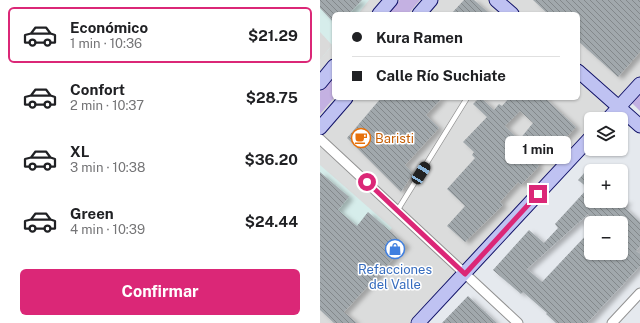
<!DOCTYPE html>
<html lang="es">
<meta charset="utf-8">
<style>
:root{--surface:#fff;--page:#f6f6f6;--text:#202124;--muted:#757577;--line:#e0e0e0;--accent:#db2777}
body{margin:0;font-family:"Public Sans",sans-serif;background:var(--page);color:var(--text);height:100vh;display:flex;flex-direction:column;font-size:15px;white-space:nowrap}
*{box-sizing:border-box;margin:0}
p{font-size:13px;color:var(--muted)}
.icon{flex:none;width:22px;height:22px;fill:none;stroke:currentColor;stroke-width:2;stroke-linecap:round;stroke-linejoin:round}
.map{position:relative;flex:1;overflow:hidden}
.panel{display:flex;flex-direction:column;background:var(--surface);width:320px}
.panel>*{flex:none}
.banner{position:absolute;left:12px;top:12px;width:248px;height:88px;border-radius:6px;box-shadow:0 1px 3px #0004;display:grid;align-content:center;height:88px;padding:0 20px;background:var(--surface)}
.fabs{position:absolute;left:264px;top:112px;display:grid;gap:8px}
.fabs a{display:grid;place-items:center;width:44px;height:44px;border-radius:6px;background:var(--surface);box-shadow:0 1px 3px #0004;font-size:20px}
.end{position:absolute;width:18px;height:18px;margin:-9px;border:5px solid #db2777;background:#fff;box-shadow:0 0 0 2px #fff}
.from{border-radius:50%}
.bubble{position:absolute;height:28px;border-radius:6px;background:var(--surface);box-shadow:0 1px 3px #0004;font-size:13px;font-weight:700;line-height:28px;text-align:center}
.car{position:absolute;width:12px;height:24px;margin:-12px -6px;border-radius:5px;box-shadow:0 0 3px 1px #0007;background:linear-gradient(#222 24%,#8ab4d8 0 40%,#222 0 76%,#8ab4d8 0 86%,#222 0)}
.banner b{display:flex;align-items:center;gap:14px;height:38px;font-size:15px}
.banner b+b{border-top:1px solid var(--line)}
.banner i{width:10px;height:10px;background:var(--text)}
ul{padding:7px 0 0;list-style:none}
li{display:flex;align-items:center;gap:12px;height:56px;margin:0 8px 6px;padding:0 12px;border:2px solid transparent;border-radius:6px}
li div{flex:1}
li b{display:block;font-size:15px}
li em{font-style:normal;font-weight:700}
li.selected{border-color:var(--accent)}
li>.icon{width:36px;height:36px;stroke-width:1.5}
.action{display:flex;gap:8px;margin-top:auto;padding:8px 20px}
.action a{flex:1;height:46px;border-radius:6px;background:var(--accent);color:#fff;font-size:16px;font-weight:700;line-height:46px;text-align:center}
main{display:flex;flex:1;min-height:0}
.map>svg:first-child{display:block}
.residential{fill:#dbdcdc;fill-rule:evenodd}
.commercial{fill:#d6edeb}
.grass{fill:#c4b1e2}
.parking{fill:#dadada}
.building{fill:url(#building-back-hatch);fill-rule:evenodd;filter:url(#shadow)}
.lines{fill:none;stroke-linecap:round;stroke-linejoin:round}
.lane-casing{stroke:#929292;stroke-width:6}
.street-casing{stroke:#929292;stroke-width:11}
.secondary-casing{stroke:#111268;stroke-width:15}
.lane{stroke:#fff;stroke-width:4.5}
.street{stroke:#fff;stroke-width:9}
.secondary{stroke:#bfc2f2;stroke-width:13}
.route{stroke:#db2777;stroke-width:5}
.labels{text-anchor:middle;stroke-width:3;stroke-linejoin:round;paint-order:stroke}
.food-label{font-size:13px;fill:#c56008;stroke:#fff;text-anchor:start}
.shop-label{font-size:13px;fill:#366cbe;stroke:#fff}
</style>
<main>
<section class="panel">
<ul>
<li class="selected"><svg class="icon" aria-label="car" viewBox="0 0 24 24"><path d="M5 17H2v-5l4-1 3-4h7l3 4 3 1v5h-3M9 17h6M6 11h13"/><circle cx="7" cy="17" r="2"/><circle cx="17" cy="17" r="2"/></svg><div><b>Económico</b><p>1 min · 10:36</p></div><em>$21.29</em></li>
<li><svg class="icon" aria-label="car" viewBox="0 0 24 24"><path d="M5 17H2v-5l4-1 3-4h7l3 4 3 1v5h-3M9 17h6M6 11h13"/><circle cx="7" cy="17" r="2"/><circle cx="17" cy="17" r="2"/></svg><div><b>Confort</b><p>2 min · 10:37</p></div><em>$28.75</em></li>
<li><svg class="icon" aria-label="car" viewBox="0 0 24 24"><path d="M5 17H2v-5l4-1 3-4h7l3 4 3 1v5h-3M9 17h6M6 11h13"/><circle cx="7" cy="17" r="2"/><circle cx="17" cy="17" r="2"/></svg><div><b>XL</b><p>3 min · 10:38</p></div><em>$36.20</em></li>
<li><svg class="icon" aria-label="car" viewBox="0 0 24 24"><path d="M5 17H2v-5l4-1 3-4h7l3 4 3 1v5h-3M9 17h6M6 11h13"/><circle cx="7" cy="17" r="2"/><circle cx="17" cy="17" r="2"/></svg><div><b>Green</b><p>4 min · 10:39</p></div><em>$24.44</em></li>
</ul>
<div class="action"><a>Confirmar</a></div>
</section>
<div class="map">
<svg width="320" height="323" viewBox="0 0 320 323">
<defs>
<pattern id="building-back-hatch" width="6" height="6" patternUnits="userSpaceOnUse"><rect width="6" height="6" fill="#a1a8ac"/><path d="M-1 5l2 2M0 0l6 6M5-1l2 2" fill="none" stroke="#83888b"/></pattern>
<filter id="shadow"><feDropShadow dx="4.5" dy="2.5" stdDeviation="2" flood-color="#0004"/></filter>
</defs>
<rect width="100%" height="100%" fill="#e5e9ee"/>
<path class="residential" d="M 0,0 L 320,0 L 320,78 L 282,119 L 271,119 L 271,130 L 91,323 L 0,323 ZM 14,14 L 258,14 L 258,98 L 14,98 Z"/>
<path class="commercial" d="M 0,0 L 49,0 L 38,14 L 14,14 L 14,43 L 0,60 Z
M 0,165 L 72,228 L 0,308 Z"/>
<path class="grass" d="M 80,0 L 100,0 L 88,14 L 67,14 Z
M 14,76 L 14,98 L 0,114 L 0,92 Z
M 320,88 L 320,111 L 309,100 Z"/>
<path class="parking" d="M 0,32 L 12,45 L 0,60 Z"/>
<path class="building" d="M 0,0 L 42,0 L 29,14 L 14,14 L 14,23 L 0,8 Z
M 144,0 L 154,0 L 170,14 L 131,14 Z
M 213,0 L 320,0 L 320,52 L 298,77 L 258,41 L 258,14 L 228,14 Z
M 61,98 L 122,98 L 106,115 L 119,128 L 85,165 L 93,173 L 81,192 L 27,138 Z
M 159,98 L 161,98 L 174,110 L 179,104 L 182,106 L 189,98 L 225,98 L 256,127 L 239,145 L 235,142 L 216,163 L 219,166 L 201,185 L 198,182 L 180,202 L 183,205 L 145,242 L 127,226 L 145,206 L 127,189 L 155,158 L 152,155 L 154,152 L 143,142 L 167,117 L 153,104 ZM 200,111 L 213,123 L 199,140 L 185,126 Z
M 266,171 L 271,176 L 271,201 L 308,201 L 303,206 L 320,222 L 320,246 L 316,251 L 320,254 L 320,266 L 267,323 L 236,323 L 226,314 L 227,313 L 203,292 L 201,294 L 173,270 L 209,230 L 224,243 L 238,228 L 235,224 L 268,188 L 258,180 ZM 268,214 L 276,223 L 301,223 L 301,253 L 271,253 L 271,230 L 222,282 L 207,269 Z
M 0,172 L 29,197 L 18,210 L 37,226 L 48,212 L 86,245 L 24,312 L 37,323 L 14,323 L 0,310 Z
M 148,296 L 177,323 L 122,323 Z"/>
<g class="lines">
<g class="lane-casing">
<path id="lane" d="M 77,211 L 147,98"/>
</g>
<g class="street-casing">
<path id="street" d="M 0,139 L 198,323
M 292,323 L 320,293"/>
</g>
<g class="secondary-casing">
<path id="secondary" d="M 176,0 L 192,14
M 59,14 L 71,0
M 99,14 L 111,0
M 258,71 L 320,126
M 0,83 L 14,66
M 288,119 L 320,84
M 0,128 L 26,98
M 98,323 L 271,137"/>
</g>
<use href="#lane" class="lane"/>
<use href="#street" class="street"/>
<use href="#secondary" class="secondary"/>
</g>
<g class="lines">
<path class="route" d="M 47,182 L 145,274 L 218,194"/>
</g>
<defs>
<g id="cafe-ring" transform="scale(1)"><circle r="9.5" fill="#fff" stroke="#e8710a" stroke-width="1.5"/><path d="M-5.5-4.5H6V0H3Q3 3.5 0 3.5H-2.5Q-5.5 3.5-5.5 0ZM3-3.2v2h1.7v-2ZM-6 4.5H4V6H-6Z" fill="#e8710a"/></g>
<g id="shop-ring" transform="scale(1)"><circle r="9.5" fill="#fff" stroke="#3f7fe0" stroke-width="1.5"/><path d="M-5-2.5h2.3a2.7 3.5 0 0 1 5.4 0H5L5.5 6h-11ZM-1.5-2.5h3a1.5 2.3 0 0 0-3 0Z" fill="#3f7fe0"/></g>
</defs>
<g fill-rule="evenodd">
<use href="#cafe-ring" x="41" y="138"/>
<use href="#shop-ring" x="75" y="249"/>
</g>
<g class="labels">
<g class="food-label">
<text x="55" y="143">Baristi</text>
</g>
<g class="shop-label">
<text x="75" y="274">Refacciones<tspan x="75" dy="15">del Valle</tspan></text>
</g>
</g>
</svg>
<div class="fabs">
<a><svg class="icon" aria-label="layers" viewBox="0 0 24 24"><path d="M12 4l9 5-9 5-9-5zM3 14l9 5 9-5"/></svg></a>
<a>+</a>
<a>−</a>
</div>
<i class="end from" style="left:47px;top:182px"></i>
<i class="end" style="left:218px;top:194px"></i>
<div class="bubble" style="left:185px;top:136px;width:66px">1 min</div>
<i class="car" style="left:101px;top:173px;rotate:32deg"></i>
<div class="banner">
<b><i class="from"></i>Kura Ramen</b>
<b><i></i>Calle Río Suchiate</b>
</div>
</div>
</main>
